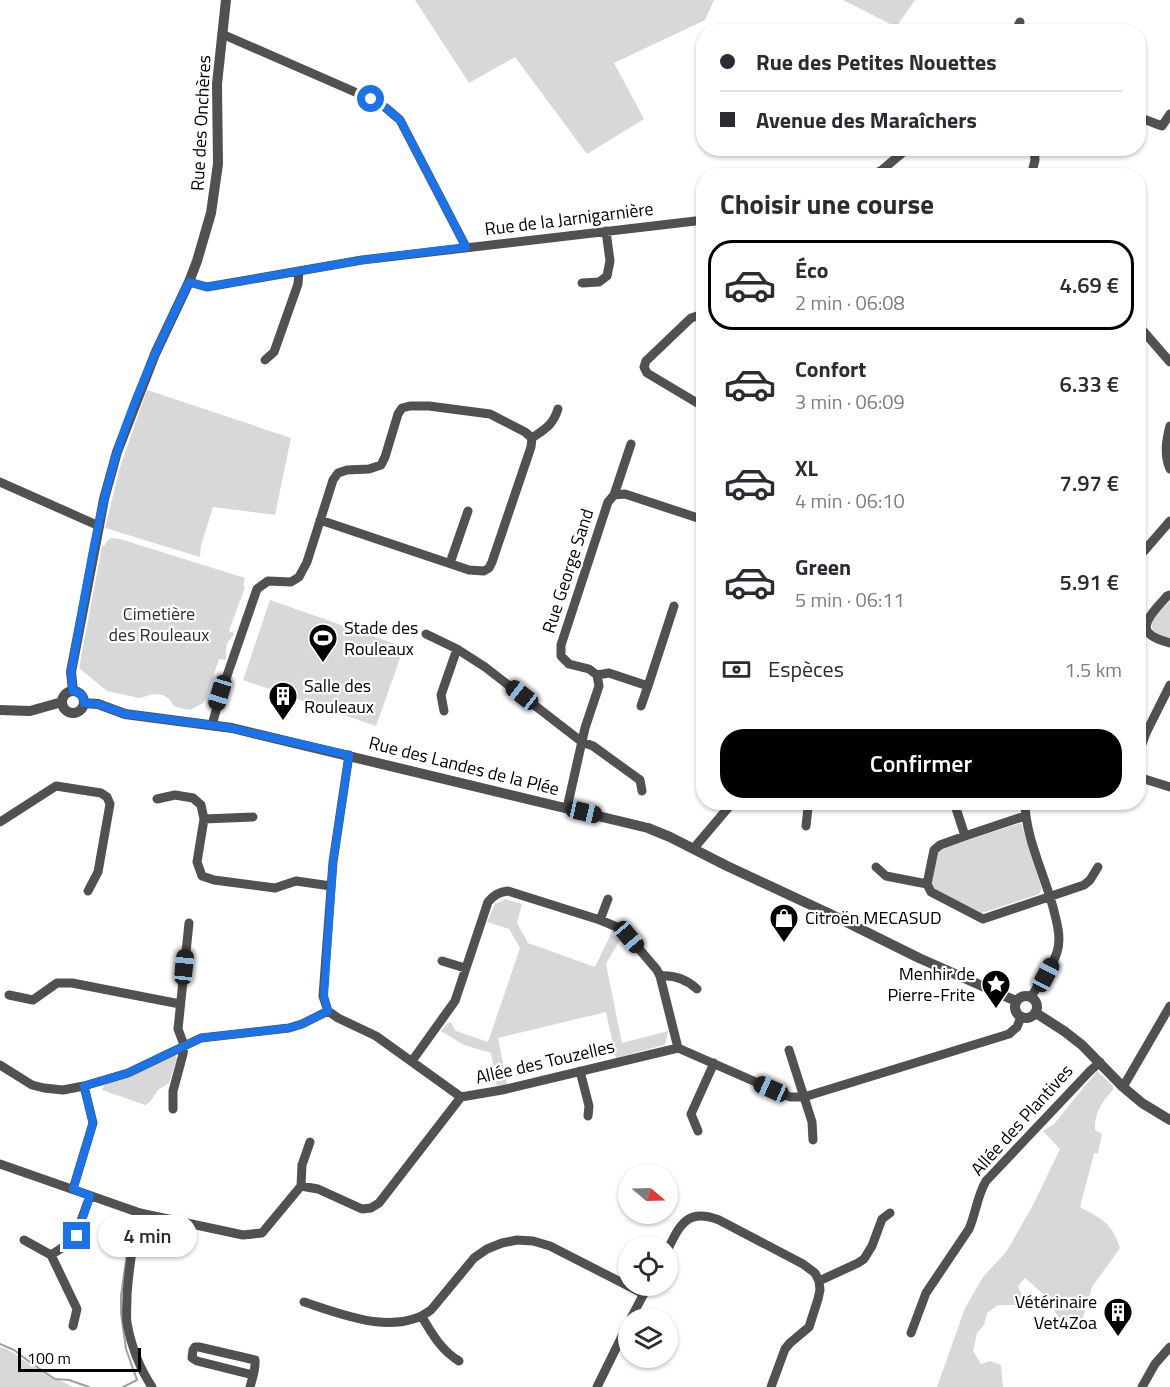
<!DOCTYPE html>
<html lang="fr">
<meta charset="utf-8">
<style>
:root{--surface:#fff;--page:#f2f2f3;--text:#2b2b33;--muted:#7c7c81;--line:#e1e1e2;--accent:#000}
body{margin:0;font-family:"Titillium Web",sans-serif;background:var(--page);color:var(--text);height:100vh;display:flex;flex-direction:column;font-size:22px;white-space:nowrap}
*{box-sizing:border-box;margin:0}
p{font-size:20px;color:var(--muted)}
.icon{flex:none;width:33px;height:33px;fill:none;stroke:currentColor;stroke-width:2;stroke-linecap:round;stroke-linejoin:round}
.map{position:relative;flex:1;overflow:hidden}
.drawer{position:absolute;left:696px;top:168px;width:450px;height:642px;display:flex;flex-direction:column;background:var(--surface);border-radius:24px;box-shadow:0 2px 4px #0004}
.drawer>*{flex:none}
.banner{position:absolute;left:696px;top:24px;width:450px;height:132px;border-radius:24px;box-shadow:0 2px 4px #0004;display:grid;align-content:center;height:132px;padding:0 24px;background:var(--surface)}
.needle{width:39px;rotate:109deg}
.tools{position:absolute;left:618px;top:1164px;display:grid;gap:12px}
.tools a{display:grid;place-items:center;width:60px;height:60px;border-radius:50%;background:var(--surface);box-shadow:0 2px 4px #0004;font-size:30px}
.scale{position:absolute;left:18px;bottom:15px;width:123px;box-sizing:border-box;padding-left:6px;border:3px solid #000;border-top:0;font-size:16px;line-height:21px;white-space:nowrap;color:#000;-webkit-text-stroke:4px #fff;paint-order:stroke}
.end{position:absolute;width:27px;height:27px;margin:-14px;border:8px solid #1a73e8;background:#fff;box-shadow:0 0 0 3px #fff}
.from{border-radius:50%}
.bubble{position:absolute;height:42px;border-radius:21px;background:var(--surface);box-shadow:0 2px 4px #0004;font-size:20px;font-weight:600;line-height:42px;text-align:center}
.car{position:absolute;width:18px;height:36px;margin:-18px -9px;border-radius:8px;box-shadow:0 0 4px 2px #0007;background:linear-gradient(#222 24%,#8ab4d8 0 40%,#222 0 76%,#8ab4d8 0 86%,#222 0)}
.banner b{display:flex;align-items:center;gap:21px;height:57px;font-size:22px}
.banner b+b{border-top:2px solid var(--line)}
.banner i{width:15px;height:15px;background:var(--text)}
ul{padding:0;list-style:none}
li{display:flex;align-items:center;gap:18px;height:90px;margin:0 12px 9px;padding:0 12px;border:3px solid transparent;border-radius:24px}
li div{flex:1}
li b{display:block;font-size:22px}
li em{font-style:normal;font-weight:600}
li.current{border-color:var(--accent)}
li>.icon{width:54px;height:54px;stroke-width:1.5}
h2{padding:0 24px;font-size:27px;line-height:72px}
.pay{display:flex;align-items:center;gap:15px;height:66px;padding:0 24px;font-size:22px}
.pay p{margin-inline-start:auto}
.button{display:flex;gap:12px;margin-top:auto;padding:12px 24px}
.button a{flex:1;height:69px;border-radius:24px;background:var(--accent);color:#fff;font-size:24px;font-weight:600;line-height:69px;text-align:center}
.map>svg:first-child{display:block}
.green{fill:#d8d8d8}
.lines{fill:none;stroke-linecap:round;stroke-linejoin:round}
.stream{stroke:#9f9f9f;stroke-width:2}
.minor{stroke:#515151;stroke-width:9}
.tertiary{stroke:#515151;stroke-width:10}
.route{stroke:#1a73e8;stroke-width:8}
.labels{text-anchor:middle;stroke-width:4.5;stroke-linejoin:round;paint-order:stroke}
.street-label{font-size:18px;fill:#000;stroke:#fff}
.park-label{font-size:18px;fill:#2f2f2f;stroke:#fff}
.poi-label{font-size:18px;fill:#000;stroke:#fff;text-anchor:start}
</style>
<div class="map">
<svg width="1170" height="1387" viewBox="0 0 1170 1387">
<rect width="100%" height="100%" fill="#fff"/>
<path class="green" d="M 415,0 L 714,0 L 705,20 L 614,63 L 644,119 L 587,154 L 515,57 L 469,83 Z
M 843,0 L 915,0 L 896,27 Z
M 147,390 L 291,438 L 275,515 L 213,507 L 201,545 L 200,557 L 105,528 L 120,467 Z
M 111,538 L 120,539 L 245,578 L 243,586 L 245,587 L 229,631 L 234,633 C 233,638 229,639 227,644 C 225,649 227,654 226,660 L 219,659 L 206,698 L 203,703 L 190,710 L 180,708 L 174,706 L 170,700 L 163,695 L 154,694 L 139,698 L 107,691 L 79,668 L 102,546 L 104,546 L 108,540 Z
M 270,600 L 404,647 L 376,726 L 243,680 Z
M 1170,601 L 1170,639 C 1166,637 1160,636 1156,633 C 1143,624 1163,608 1170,601 Z
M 1021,823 L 1042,889 L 1039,894 L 982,913 L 934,890 L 931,882 L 936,850 Z
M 505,899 L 522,904 L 517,923 L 528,943 L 595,967 L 611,934 L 620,940 L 606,964 L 622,1043 L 668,1031 L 666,1042 L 664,1045 L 616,1058 L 606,1012 L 498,1038 L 507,1084 L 497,1087 L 491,1053 L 464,1045 L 441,1031 L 450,1021 L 456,1031 L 488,1042 L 520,948 L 509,929 L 487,922 L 495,904 Z
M 174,1054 L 177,1058 L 169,1083 L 158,1090 L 150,1102 L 145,1105 L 102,1090 L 106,1082 Z
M 1097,1071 L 1113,1086 L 1113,1090 C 1101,1104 1095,1111 1095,1130 L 1102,1134 L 1098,1153 L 1094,1154 L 1080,1207 C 1102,1219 1112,1223 1120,1248 L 1092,1287 L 1081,1324 L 1058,1317 L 1048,1298 L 1025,1278 L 1018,1286 L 1022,1295 L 1021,1305 L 998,1305 L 987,1313 L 984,1325 L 977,1333 L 973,1351 L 981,1364 L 990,1361 L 1001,1365 L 1003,1387 L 937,1387 L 965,1308 L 983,1277 L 1006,1252 L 1012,1242 L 1034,1203 L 1060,1149 L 1043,1131 L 1054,1124 Z
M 0,1347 L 7,1349 L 39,1370 L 73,1387 L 0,1387 Z"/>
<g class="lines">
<path class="stream" d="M 0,1344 L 14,1350 L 31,1363 L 55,1379 L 69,1380 L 89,1387
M 123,1387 L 137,1380 L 126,1349 L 121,1313 L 121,1296 L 131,1224"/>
<path class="minor" d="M 1015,32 L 1020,22
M 222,34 L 371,99 L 386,108 L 400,120 L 466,247
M 1138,117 L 1162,126 L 1170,114
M 871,176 L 882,170 L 908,148
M 1031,176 L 1035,160 L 1034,148
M 189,282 L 207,287 L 362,260 L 704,220
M 582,283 L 599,282 L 607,276 L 610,261 L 606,231
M 704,318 L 697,316 L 691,318 L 646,361 L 644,367 L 647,373 L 704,407
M 1138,325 L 1170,362
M 265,360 L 274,352 L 298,284 L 299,271
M 1170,426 C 1166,441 1164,455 1170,469
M 532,438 C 545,429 553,425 558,409
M 0,482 L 99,526
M 614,495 L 631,444
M 1138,558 L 1170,521
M 450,563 L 468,511
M 1170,595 L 1167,596 C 1161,604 1140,622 1148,632 C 1152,638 1163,641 1170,643
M 426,634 L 457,649 L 485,667 L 582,742 L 593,746 L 640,780 L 642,791
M 597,675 L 609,673 L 648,686 L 674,606
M 641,706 L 648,686
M 444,711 L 441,695 L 457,649
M 212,725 L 221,693 L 257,589 L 268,581 L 291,582 L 299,577 L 307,562 L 333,480 L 338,473 L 347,470 L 369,469 L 381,465 L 385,457 L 398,414 L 402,408 L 410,406 L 429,406 L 490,414 L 525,432 L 532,438 L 531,447 L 492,562 L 489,568 L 484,571 L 469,570 L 320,520
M 1138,755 L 1146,733 L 1170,685
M 1138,777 L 1170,787
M 157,799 L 175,795 L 193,798 L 201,805 L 204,819 L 197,862 L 202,876 L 214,880 L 275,888 L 296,881 L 331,886
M 954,802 L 965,836
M 1025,802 C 1025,839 1047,879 1055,915 C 1058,927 1061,940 1057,952 C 1053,967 1039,983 1031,997
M 567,808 L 585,728 L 599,686 L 597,675 L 589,669 L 569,664 L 561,656 L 561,645 L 608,502 L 614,495 L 625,494 L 704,520
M 1025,816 L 965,836 L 940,845 L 934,850 L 927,884 L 931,892 L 983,919 L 1084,885 L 1090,880 L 1098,867
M 204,819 L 253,817
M 0,822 L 56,786 L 101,793 L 107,797 L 110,804 L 98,872 L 88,891
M 806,826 L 808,808 L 812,802
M 694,848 L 733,802
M 876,867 L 886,876 L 927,884
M 600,920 L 608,899
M 442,961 L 465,968
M 660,976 C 674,975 686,979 697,989
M 9,995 L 33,1000 L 57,983 L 72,983 L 180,1004
M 328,1011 L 323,996 L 333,862 L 349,755
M 328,1011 L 338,1018 L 376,1036 L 461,1097
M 789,1050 L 812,1122 L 813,1140
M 412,1061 L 455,1001 L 488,902 C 494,895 499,892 508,891 L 600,920 L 617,927 L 629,937 L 657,970 L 660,976 L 678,1048
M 0,1065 L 32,1085 L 44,1088 L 63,1090 L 84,1086 L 128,1073 L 201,1038 L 289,1028 L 302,1024 L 328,1011
M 580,1071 L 589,1106 L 588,1116
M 1123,1087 L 1170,1006
M 173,1109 L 173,1091 L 183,1054 L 184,1045 L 178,1029 L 189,923
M 698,1131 L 691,1114 L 714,1063
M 0,1164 L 140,1213 L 243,1235 L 262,1233 L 301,1186 L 318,1189 L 362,1209 L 371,1208 L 379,1203 L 461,1097 L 502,1090 L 678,1048 L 790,1097 L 804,1097 L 1009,1034 L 1017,1027 L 1021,1017
M 301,1186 L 302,1165 L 310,1142
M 73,1189 L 93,1123 L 84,1086
M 140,1213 C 133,1240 129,1267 127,1295 C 127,1304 126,1314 127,1323 C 131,1345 140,1369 152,1387
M 24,1240 L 51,1255 L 74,1240 L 90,1196
M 668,1249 C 680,1224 688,1208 719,1220 L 803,1264 L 815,1273 L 819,1281 L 820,1290 L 818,1299 L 809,1327 L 790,1343 L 785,1349 L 771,1387
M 51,1255 L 77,1309 L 73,1326
M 819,1281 L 858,1263 L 864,1259 L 872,1246 L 882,1219 L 890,1213
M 304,1302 C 342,1314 395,1337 431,1310 L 474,1258 L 487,1249 L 502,1243 L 517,1240 L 533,1241 L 550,1246 L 644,1294
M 422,1317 C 432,1334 442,1351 459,1361
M 631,1318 L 648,1286
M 911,1333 L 926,1293 L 969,1229 C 976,1213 977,1196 986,1181 L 1090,1071 L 1100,1062
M 250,1387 C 252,1379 256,1369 255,1360 L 199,1347 L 195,1347 L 193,1350 L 192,1358 L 197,1361 L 253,1375
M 597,1387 L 628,1324
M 1142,1387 L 1155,1364 L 1170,1347"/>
<path class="tertiary" d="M 73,691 L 71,672 L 99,526 L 104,499 L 117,452 L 155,354 L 189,282 L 197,261 L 211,213 L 218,164 L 217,84 L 226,0
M62 702a11 11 0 1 1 22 0a11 11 0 1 1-22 0Z
M 84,703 L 98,704 L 125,714 L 232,728 L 648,828 L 670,837 L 727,866 L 828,913 L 919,958 L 1016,1001
M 0,710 L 30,711 L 62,702
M1015 1007a11 11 0 1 1 22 0a11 11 0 1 1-22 0Z
M 1036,1013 L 1064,1031 L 1082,1045 L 1123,1087 L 1142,1103 L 1170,1120"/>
</g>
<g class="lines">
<path class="route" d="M 77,1236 L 90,1196 L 73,1189 L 93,1123 L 84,1086 L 128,1073 L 201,1038 L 289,1028 L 302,1024 L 328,1011 L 324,996 L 333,862 L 349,755 L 226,727 L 125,714 L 98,704 L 84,703 C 84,696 80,692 73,691 L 71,672 C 84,603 94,532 113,465 C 132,401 160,341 189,282 L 207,287 L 362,260 L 466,247 L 400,120 L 386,108 L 371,99"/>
</g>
<defs>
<g id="stadium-pin" transform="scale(1.5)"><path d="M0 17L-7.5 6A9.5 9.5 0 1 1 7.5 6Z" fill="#000" stroke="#fff"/><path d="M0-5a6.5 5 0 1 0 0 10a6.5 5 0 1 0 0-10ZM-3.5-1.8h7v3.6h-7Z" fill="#fff"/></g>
<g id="building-pin" transform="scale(1.5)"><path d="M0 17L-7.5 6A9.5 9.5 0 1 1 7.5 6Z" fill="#000" stroke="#fff"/><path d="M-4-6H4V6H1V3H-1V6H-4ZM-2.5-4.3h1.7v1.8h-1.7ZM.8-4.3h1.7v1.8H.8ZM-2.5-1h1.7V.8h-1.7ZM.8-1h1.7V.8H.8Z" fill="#fff"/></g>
<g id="shop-pin" transform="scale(1.5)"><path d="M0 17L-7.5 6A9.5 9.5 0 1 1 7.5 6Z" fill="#000" stroke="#fff"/><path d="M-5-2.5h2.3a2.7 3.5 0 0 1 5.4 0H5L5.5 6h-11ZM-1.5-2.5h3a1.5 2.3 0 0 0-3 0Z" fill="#fff"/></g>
<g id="sight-pin" transform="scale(1.5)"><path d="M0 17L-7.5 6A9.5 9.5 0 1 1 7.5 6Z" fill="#000" stroke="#fff"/><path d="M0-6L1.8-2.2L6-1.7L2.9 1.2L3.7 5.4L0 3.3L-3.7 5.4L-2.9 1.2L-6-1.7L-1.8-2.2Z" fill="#fff"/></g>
</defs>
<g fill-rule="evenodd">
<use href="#stadium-pin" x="323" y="638"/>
<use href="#building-pin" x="283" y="696"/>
<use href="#shop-pin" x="784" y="918"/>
<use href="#sight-pin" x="996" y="984"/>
<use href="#building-pin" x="1118" y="1312"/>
</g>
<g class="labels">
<g class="street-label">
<text transform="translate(201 123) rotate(-87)" y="6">Rue des Onchères</text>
<text transform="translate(569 219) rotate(-7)" y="6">Rue de la Jarnigarnière</text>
<text transform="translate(568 571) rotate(-72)" y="6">Rue George Sand</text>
<text transform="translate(464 766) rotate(14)" y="6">Rue des Landes de la Plée</text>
<text transform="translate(545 1062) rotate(-13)" y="6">Allée des Touzelles</text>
<text transform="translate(1022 1120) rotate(-48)" y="6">Allée des Plantives</text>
</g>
<g class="park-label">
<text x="159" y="620">Cimetière<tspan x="159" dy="21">des Rouleaux</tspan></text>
</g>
<g class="poi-label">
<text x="344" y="634">Stade des<tspan x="344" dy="21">Rouleaux</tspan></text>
<text x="304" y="692">Salle des<tspan x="304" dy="21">Rouleaux</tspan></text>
<text x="805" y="924">Citroën MECASUD</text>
<text x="975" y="980" text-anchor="end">Menhir de<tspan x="975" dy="21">Pierre-Frite</tspan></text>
<text x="1097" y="1308" text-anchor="end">Vétérinaire<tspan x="1097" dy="21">Vet4Zoa</tspan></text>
</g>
</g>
</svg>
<div class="tools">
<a><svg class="needle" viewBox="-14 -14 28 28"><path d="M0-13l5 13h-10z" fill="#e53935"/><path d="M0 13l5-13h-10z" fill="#7c7c81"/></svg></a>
<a><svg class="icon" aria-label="locate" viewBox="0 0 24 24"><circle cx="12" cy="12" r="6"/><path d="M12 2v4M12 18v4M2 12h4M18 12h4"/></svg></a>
<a><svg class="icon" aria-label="layers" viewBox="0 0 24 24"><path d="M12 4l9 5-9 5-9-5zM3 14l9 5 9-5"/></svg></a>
</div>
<div class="scale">100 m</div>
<i class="end from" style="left:371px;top:99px"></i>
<i class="end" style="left:77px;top:1236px"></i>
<div class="bubble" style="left:98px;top:1215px;width:99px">4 min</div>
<i class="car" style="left:220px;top:693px;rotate:197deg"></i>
<i class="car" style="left:522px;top:695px;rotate:308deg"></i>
<i class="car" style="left:584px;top:812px;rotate:103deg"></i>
<i class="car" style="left:629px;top:937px;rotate:140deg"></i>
<i class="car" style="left:184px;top:967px;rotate:6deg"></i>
<i class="car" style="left:1046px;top:975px;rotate:28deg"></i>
<i class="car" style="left:771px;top:1089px;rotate:294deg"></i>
<div class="banner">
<b><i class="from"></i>Rue des Petites Nouettes</b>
<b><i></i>Avenue des Maraîchers</b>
</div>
<section class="drawer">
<h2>Choisir une course</h2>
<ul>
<li class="current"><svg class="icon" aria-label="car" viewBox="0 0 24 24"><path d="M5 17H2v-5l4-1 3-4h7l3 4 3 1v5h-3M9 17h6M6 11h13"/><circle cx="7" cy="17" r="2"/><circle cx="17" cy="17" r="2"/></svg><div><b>Éco</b><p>2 min · 06:08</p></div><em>4.69 €</em></li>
<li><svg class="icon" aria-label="car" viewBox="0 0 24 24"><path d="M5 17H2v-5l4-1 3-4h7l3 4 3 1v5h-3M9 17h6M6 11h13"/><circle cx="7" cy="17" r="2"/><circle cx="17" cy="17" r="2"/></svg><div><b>Confort</b><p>3 min · 06:09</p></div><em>6.33 €</em></li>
<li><svg class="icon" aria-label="car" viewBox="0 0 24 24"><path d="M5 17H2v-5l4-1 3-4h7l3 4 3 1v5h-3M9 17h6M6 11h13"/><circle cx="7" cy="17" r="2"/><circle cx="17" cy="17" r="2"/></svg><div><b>XL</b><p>4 min · 06:10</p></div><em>7.97 €</em></li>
<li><svg class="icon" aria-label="car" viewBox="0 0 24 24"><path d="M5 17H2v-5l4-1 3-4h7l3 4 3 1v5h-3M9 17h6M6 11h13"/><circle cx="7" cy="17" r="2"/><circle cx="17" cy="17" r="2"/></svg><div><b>Green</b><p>5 min · 06:11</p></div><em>5.91 €</em></li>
</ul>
<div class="pay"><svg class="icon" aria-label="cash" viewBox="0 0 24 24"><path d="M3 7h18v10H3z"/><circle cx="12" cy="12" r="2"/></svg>Espèces<p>1.5 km</p></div>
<div class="button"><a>Confirmer</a></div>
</section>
</div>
